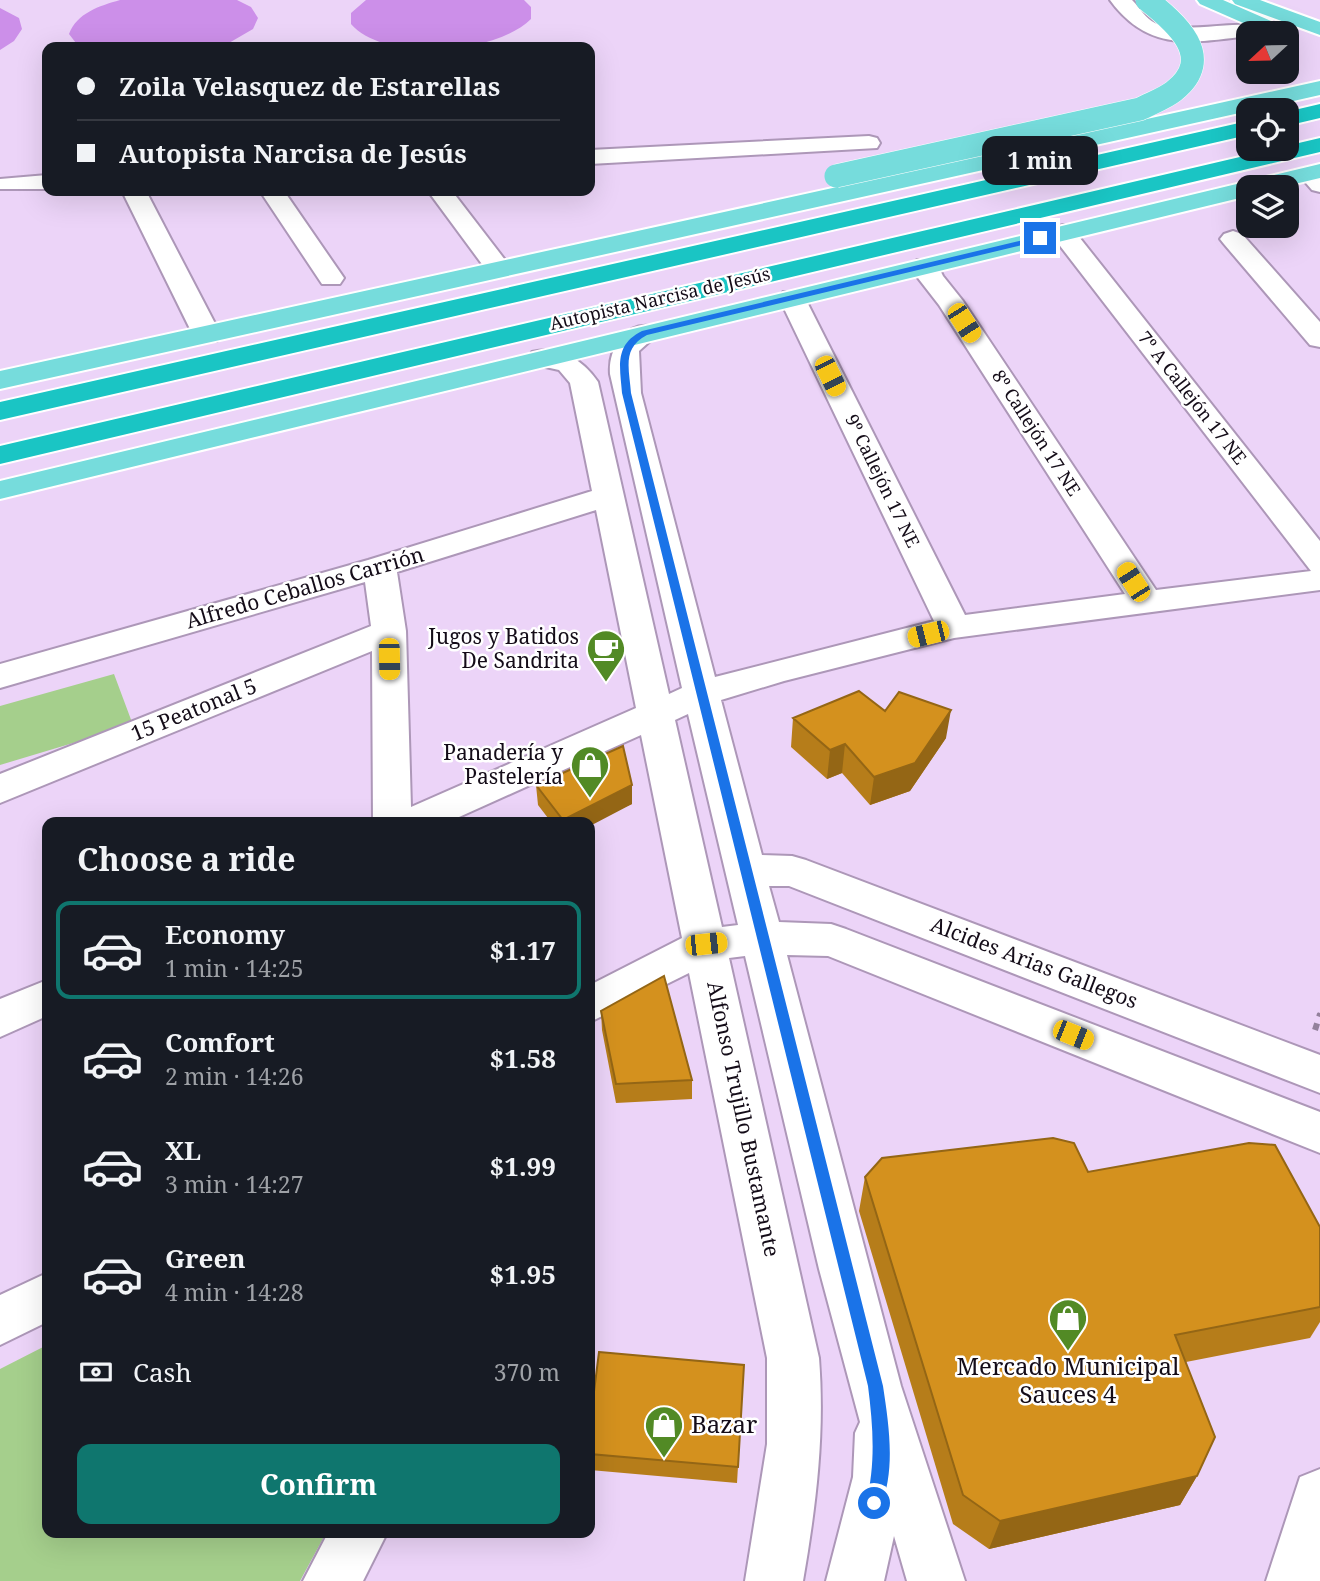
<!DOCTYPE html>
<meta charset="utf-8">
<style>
:root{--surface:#171b24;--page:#242831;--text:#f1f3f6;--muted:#9ea1a6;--line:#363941;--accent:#0f766e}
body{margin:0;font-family:"Noto Serif",serif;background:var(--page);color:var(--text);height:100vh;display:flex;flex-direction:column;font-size:26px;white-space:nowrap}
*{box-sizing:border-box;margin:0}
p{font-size:23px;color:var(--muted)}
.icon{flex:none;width:38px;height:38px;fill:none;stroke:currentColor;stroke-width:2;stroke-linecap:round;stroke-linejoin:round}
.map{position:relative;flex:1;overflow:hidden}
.side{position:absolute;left:42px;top:817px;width:553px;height:721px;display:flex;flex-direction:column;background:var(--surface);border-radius:14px;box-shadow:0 7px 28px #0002}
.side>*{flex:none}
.top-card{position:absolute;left:42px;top:42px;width:553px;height:154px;border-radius:14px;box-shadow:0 7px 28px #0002;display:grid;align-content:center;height:154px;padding:0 35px;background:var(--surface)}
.needle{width:46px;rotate:248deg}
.controls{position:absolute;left:1236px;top:21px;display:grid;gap:14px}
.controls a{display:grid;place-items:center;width:63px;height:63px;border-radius:14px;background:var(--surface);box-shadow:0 7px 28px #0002;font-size:35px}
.end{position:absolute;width:32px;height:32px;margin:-16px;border:9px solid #1a73e8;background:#fff;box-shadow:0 0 0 4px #fff}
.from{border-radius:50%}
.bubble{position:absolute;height:49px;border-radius:14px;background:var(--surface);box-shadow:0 7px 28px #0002;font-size:23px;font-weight:700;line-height:49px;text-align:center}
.car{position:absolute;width:21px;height:42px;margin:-21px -10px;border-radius:9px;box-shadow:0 0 5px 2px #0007;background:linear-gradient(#f5c518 24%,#345 0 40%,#f5c518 0 76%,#345 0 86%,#f5c518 0)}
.top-card b{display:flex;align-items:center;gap:24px;height:66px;font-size:26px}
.top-card b+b{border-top:2px solid var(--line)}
.top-card i{width:18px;height:18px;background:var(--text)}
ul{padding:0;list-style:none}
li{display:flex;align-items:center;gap:21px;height:98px;margin:0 14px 10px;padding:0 21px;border:4px solid transparent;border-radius:14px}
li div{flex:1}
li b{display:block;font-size:26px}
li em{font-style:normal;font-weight:700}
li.active{border-color:var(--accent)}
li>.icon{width:63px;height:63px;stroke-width:1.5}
h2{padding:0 35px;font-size:32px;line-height:84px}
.pay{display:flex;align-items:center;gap:18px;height:77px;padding:0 35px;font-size:26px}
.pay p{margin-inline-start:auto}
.button{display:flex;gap:14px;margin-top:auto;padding:14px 35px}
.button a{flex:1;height:80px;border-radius:14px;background:var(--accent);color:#fff;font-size:28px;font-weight:700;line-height:80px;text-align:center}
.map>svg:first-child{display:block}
.green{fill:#a5cf8c}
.water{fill:#cc8fe9}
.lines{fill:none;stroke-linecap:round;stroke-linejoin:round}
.minor-casing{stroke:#ad97b8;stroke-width:4}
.major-casing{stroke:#fff;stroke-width:4}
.highway-casing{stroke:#fff;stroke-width:4}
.path-far1{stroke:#93819c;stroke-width:4.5;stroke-dasharray:5 5;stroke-linecap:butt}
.path{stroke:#93819c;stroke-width:6;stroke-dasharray:7 7;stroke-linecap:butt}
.minor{fill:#fff;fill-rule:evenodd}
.major{fill:#76dcdc;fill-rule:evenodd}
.highway{fill:#1ac5c4;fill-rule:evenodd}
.major-bridge-casing{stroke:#fff;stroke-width:24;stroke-linecap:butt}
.major-bridge{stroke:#76dcdc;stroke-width:23}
.wall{fill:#b67d1a}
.shaded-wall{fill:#946615}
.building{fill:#d4911e;stroke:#946615;stroke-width:2}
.route{fill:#1a73e8}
.labels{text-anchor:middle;stroke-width:5;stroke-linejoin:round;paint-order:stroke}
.far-street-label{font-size:18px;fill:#140c18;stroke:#fff}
.street-label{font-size:21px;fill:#140c18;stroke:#fff}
.poi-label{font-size:21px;fill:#140c18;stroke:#fff;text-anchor:end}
.near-poi-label{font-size:24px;fill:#140c18;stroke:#fff}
</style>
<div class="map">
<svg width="1320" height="1581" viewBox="0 0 1320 1581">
<rect width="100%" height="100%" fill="#ecd4f8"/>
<path class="green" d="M 114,674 L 133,725 L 0,765 L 0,706 Z
M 47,1345 L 47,1533 L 326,1533 L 300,1581 L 0,1581 L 0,1369 Z"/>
<path class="water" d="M 120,0 L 237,0 L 251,7 L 258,18 L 253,29 L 222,47 L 79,47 L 69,34 C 77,13 99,6 120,0 Z
M 366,0 L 524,0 L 531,7 L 531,19 C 496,54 385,63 351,24 L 351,13 Z
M 0,8 L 19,18 L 22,29 L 14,41 L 0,50 Z"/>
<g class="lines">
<g class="minor-casing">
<path id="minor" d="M 1110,0 L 1132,0 C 1140,8 1145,18 1155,23 C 1180,36 1257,16 1267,29 L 1264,33 L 1248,33 L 1248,36 C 1191,43 1148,52 1110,0 Z
M 869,136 L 877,138 L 880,143 L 877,148 L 590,164 L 590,150 Z
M 1310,167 L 1320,171 L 1320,192 L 1312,190 L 1298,174 L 1302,169 Z
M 47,175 L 47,189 L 0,189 L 0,179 Z
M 122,191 L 146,191 L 221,335 L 217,341 L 197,341 L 193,335 Z
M 260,191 L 284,191 L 344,278 L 340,284 L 322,284 Z
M 428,191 L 452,191 L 512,269 L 508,275 L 490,275 Z
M 1063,225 L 1072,228 L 1320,541 L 1320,590 L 954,638 L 784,681 L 721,700 L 762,855 L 792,856 L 806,860 L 1320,1055 L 1320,1093 L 789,886 L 769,886 L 779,922 L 831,924 L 846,929 L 1320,1112 L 1320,1153 L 828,956 L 787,955 L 901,1386 L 965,1581 L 907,1581 L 894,1536 L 884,1581 L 826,1581 L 853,1477 L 855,1433 L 860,1422 L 819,1269 L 745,956 L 729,958 L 819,1358 C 825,1434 816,1506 803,1581 L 745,1581 L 767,1444 L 767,1358 L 689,973 L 590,1022 L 590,985 L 682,938 L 641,735 L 448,822 L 373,822 L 372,651 L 0,803 L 0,774 L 371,626 L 365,582 L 0,688 L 0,664 L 368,560 L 592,491 L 570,383 L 559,370 L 532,364 L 528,358 L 532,352 C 560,345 583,360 598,382 L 669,694 L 682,688 L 610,374 C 608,348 626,320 655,327 L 659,333 L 639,351 L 641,393 L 715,677 L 934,621 L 779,298 L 783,292 L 801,292 L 805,298 L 965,615 L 1125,594 L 939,305 L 918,278 L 913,265 L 917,260 L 935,260 L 943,276 L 963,301 L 1156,590 L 1311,571 L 1054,238 L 1050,233 L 1054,228 ZM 596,510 L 636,708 L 411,807 L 406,631 L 397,572 ZM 688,714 L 738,925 L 722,927 L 675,720 Z
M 1233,231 L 1242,234 L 1320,322 L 1320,347 L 1310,345 L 1224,244 L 1220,239 L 1224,234 Z
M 47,980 L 47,1016 L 0,1037 L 0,999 Z
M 47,1273 L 47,1322 L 0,1345 L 0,1295 Z
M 1320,1469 L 1320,1581 L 1266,1581 L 1300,1477 Z
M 328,1533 L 387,1533 L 363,1581 L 303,1581 Z"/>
</g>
<g class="major-casing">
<path id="major" d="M 1197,0 L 1223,0 L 1271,21 L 1274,25 L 1271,29 L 1257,29 L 1200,4 Z
M 1232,0 L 1260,0 L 1320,22 L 1320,35 L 1235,4 Z
M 1320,81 L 1320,95 L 0,389 L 0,371 Z
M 1320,164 L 1320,178 L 1282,187 L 1248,187 L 1248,196 L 0,499 L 0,481 Z"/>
</g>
<g class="highway-casing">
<path id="highway" d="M 1320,104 L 1320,118 L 1286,126 L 1286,112 Z
M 1248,121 L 1248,135 L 0,420 L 0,402 Z
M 1320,138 L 1320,152 L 0,464 L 0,446 L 1274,149 L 1286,149 L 1286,146 Z"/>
</g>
<path class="path-far1" d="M 1319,1016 L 1320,1013"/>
<path class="path" d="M 1315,1030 L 1320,1014"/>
<use href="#minor" class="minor"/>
<use href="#major" class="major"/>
<use href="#highway" class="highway"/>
<g class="major-bridge-casing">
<path id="major-bridge" d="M 836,176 L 1140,109 C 1151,103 1164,99 1174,91 C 1217,57 1175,22 1147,0"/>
</g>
<use href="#major-bridge" class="major-bridge"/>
</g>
<path class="wall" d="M 885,711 L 946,738 L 910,791 L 870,805 L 842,773 L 827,779 L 791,747 L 793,718 Z
M 536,785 L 632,785 L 632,804 L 590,822 L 551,822 L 538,805 Z
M 601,1011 L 692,1080 L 692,1099 L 616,1103 L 602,1030 Z
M 1088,1172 L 1320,1227 L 1320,1322 L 1310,1338 L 1186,1362 L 1197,1476 L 1180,1505 L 989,1549 L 953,1524 L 859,1211 L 865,1177 Z
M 744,1365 L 737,1483 L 590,1470 L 590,1423 Z"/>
<path class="shaded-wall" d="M 951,710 L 946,738 L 910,791 L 870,805 L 874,777 Z
M 845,744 L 842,773 L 827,779 L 830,750 Z
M 632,785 L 632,804 L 590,826 L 590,822 L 563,822 L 563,820 Z
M 1197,1476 L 1180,1505 L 989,1549 L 1000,1521 Z"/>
<path class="building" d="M 859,691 L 885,711 L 899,692 L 951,710 L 915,763 L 874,777 L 845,744 L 830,750 L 793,718 Z
M 623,746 L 632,785 L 563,820 L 536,785 Z
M 664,976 L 692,1080 L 616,1084 L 601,1011 Z
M 1053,1138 L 1074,1143 L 1088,1172 L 1249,1143 L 1275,1145 L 1320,1227 L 1320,1307 L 1175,1335 L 1215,1437 L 1197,1476 L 1000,1521 L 963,1495 L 865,1177 L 882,1158 Z
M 599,1352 L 744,1365 L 738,1467 L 590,1454 L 590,1423 Z"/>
<path class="route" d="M 1040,236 L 1043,240 L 647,335 C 622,348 629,368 631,393 L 883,1386 C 889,1426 896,1470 880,1509 L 874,1511 L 866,1503 C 876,1463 873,1426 868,1386 L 622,393 C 620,367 614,345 642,331 Z"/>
<defs>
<g id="cafe-pin" transform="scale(2.0125)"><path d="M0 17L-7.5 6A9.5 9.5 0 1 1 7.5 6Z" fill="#528a25" stroke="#fff"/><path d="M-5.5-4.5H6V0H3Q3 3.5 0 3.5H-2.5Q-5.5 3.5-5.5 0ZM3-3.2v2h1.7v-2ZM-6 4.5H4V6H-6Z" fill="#fff"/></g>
<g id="shop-pin" transform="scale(2.0125)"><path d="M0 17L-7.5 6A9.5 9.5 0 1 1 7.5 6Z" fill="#528a25" stroke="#fff"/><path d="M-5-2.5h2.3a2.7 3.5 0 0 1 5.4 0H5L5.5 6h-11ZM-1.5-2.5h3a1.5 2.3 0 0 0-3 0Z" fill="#fff"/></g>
</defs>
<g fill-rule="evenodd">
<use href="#cafe-pin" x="606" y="649"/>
<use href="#shop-pin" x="590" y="765"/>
<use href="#shop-pin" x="1068" y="1318"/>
<use href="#shop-pin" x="664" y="1425"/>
</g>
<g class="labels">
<g class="far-street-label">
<text transform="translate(660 299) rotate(-13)" y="6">Autopista Narcisa de Jesús</text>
<text transform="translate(1192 398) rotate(52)" y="6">7º A Callejón 17 NE</text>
<text transform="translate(1036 433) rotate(57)" y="6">8º Callejón 17 NE</text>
<text transform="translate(882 481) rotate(64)" y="6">9º Callejón 17 NE</text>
</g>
<g class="street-label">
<text transform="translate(305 588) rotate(-16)" y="7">Alfredo Ceballos Carrión</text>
<text transform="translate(194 710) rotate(-22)" y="7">15 Peatonal 5</text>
<text transform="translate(1034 963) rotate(21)" y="7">Alcides Arias Gallegos</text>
<text transform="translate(743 1119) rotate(78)" y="7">Alfonso Trujillo Bustamante</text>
</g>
<g class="poi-label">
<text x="579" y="644">Jugos y Batidos<tspan x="579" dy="24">De Sandrita</tspan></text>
<text x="563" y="760">Panadería y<tspan x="563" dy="24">Pastelería</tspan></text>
</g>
<g class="near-poi-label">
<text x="1068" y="1375">Mercado Municipal<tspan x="1068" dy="28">Sauces 4</tspan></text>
<text x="691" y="1433" text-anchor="start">Bazar</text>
</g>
</g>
</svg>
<div class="controls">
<a><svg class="needle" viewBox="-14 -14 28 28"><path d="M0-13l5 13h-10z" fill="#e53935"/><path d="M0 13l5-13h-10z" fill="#9ea1a6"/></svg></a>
<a><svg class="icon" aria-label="locate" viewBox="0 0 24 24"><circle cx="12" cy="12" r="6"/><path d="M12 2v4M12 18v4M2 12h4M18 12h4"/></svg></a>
<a><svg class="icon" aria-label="layers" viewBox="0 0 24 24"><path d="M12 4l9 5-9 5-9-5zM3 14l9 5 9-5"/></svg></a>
</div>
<i class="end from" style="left:874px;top:1503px"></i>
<i class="end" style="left:1040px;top:238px"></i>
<div class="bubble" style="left:982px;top:136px;width:116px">1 min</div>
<i class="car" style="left:964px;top:323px;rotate:147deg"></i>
<i class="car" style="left:830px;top:376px;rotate:154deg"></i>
<i class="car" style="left:1133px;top:582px;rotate:327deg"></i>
<i class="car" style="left:928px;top:634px;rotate:256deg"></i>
<i class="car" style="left:389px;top:659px;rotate:179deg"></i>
<i class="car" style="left:706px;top:944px;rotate:84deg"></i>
<i class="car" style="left:1073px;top:1035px;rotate:112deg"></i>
<div class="top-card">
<b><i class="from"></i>Zoila Velasquez de Estarellas</b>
<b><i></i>Autopista Narcisa de Jesús</b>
</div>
<section class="side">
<h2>Choose a ride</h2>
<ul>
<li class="active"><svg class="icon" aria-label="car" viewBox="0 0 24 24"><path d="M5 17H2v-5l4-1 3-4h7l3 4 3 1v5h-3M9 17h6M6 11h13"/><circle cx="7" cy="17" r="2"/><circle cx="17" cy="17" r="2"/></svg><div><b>Economy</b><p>1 min · 14:25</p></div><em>$1.17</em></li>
<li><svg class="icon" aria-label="car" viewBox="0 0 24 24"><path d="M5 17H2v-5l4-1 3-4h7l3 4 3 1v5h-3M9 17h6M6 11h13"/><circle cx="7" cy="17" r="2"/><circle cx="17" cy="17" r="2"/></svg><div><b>Comfort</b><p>2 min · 14:26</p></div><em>$1.58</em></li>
<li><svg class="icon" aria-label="car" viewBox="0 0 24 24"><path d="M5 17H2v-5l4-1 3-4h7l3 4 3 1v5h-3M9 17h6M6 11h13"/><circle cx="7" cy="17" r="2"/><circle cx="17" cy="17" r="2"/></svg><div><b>XL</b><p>3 min · 14:27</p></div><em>$1.99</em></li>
<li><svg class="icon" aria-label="car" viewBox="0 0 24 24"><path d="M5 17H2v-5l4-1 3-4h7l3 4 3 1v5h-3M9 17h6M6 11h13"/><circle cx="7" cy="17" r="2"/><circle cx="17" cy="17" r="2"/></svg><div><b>Green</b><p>4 min · 14:28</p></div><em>$1.95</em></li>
</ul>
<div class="pay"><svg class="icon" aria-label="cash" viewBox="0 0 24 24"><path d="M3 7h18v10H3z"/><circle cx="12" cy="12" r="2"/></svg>Cash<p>370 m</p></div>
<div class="button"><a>Confirm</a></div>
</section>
</div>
